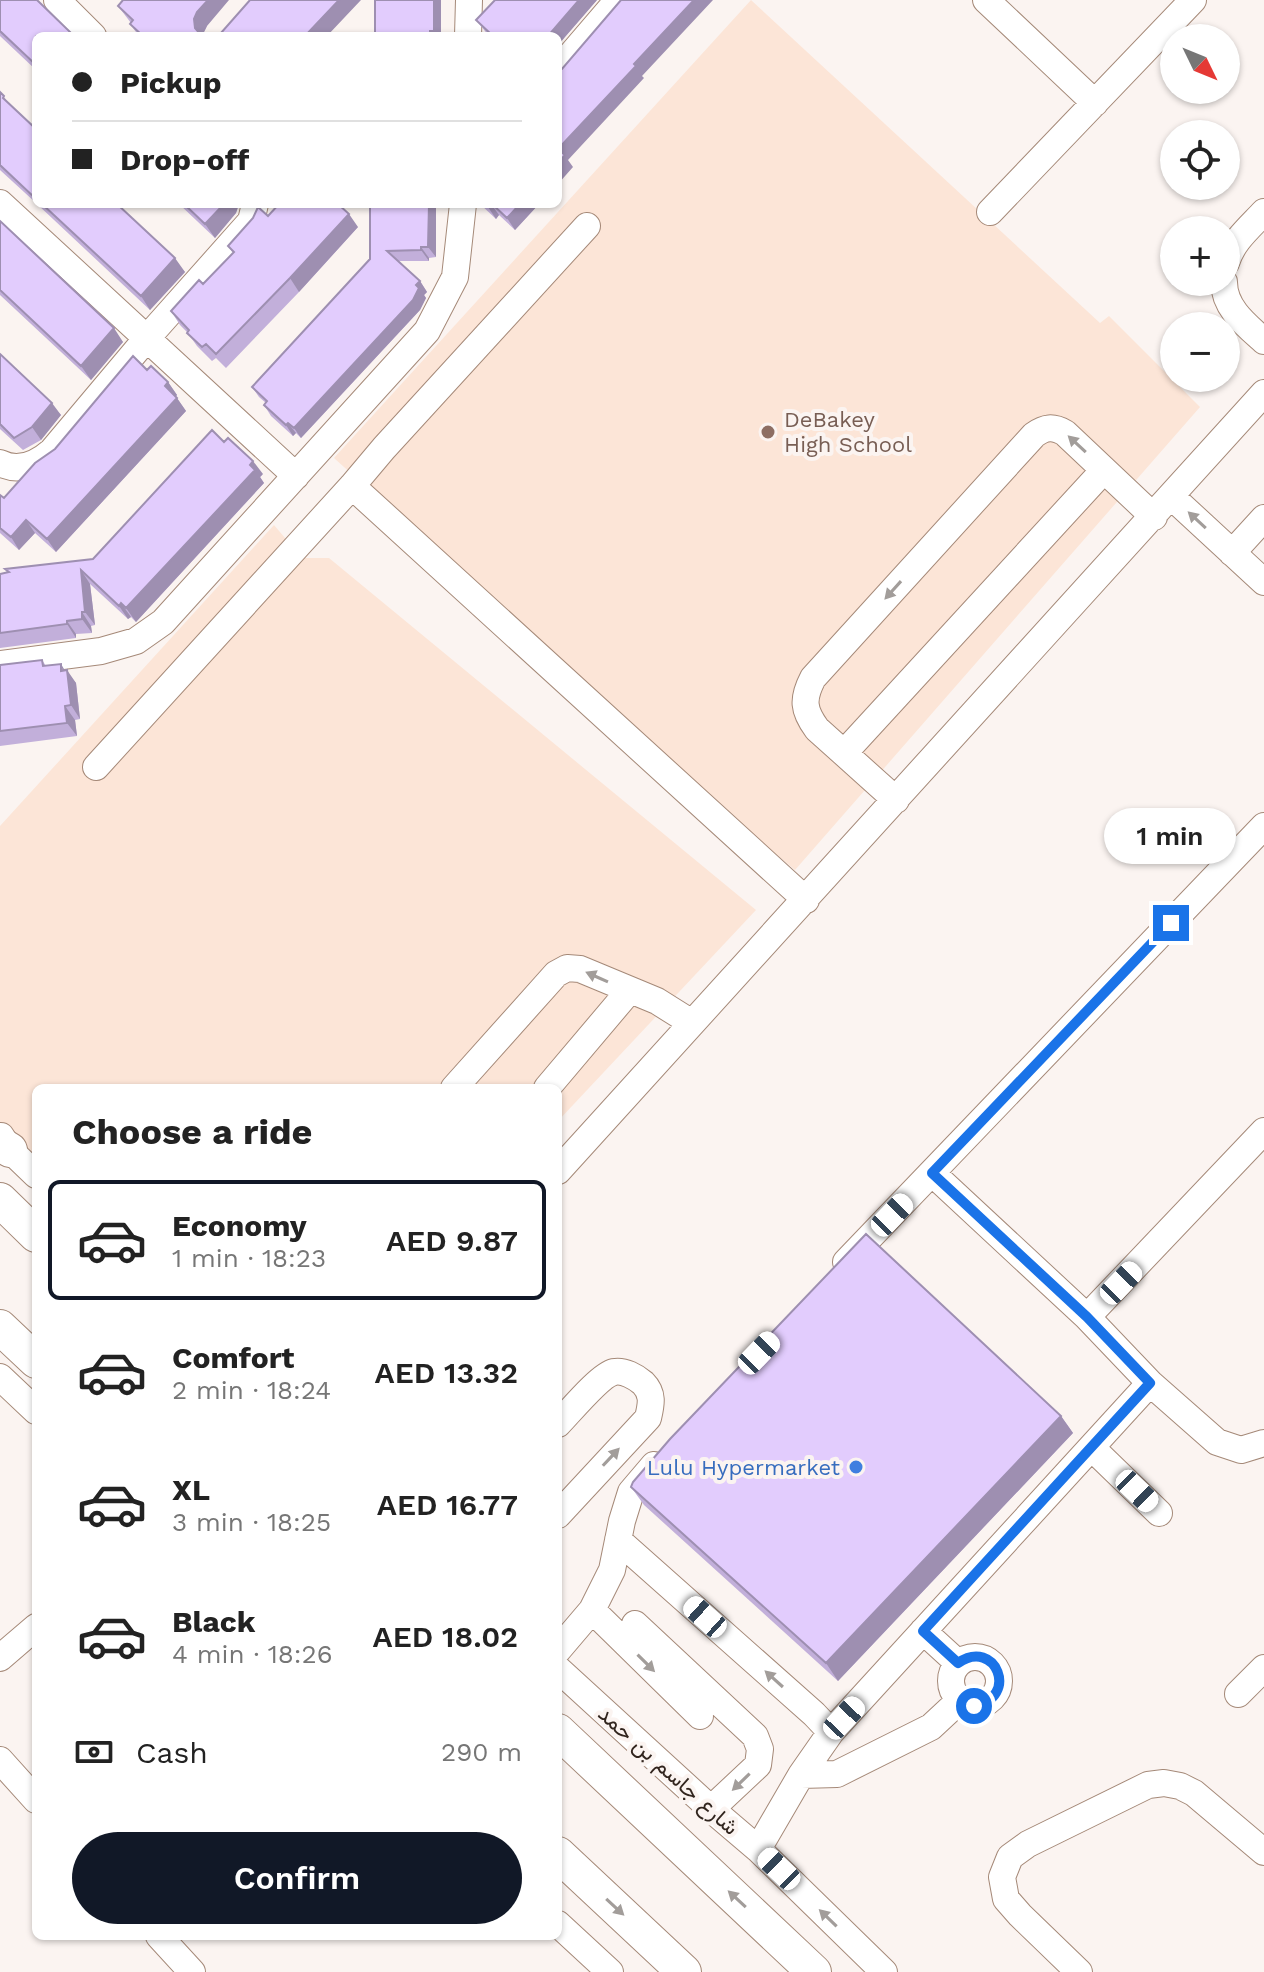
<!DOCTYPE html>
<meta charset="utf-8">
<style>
:root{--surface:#fff;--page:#f6f6f6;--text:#222;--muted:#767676;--line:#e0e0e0;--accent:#111827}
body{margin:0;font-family:"Work Sans",Vazirmatn,sans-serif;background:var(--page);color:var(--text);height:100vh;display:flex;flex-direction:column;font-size:30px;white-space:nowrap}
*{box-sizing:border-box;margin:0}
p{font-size:26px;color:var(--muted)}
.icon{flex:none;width:44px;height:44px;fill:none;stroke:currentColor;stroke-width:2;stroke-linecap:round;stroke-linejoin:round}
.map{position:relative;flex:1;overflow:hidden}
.side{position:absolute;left:32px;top:1084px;width:530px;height:856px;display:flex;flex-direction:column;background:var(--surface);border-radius:12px;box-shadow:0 2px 6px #0004}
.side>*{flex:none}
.guide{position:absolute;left:32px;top:32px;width:530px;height:176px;border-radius:12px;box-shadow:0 2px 6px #0004;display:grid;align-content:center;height:176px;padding:0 40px;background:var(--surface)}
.needle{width:52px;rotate:133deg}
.buttons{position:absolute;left:1160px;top:24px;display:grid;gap:16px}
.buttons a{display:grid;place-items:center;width:80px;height:80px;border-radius:50%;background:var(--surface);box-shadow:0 2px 6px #0004;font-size:40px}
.end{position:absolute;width:36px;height:36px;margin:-18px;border:10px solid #1a73e8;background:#fff;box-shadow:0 0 0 4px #fff}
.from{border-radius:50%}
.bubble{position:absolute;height:56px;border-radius:28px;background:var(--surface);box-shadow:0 2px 6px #0004;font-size:26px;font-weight:600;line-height:56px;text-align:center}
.car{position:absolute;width:24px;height:48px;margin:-24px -12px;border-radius:10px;box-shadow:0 0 6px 2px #0007;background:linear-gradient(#fff 24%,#345 0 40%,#fff 0 76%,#345 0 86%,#fff 0)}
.guide b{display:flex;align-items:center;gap:28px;height:76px;font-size:30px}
.guide b+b{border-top:2px solid var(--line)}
.guide i{width:20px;height:20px;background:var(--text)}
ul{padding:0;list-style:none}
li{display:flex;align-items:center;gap:24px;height:120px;margin:0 16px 12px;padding:0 24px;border:4px solid transparent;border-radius:12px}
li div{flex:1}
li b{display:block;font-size:30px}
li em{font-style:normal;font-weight:600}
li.current{border-color:var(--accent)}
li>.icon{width:72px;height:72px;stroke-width:1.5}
h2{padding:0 40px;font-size:36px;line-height:96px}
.pay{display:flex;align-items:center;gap:20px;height:88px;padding:0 40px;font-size:30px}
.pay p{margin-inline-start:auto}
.cta{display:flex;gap:16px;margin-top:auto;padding:16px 40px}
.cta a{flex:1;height:92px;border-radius:48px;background:var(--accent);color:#fff;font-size:32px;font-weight:600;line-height:92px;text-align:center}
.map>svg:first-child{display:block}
.built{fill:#fce5d7}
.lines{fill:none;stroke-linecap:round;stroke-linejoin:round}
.minor-casing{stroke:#a58978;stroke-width:28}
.major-casing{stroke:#a58978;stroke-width:36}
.minor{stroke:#fff;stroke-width:26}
.major{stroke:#fff;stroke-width:34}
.wall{fill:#c2afda}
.shaded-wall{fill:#9e8fb1}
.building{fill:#e2ccfd;stroke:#9e8fb1;stroke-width:2}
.oneway{fill:#a29d9a}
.route{stroke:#1a73e8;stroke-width:10}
.education-dot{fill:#8d6e63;stroke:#fbf4f1;stroke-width:3}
.shop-dot{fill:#3f7fe0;stroke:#fbf4f1;stroke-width:3}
.labels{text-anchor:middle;stroke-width:8;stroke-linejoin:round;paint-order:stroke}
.education-label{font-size:22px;fill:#785e54;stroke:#fbf4f1;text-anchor:start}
.shop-label{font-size:22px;fill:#366cbe;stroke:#fbf4f1;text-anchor:end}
.street-label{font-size:22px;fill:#31251e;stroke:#fbf4f1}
</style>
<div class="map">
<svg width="1264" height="1972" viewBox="0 0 1264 1972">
<rect width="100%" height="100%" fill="#fbf4f1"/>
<path class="built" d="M 751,0 L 1100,323 L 1109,316 L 1200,407 L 795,870 L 366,514 L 365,486 L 334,458 Z
M 274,525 L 302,558 L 329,558 L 756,910 L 558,1121 L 558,1088 L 36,1088 L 36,1170 L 0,1139 L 0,826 Z"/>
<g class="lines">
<g class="minor-casing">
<path id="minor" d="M 57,0 L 93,36
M 986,0 L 1095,103
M 468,36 L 469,0
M 558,70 L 618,0
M 0,203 L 296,476
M 990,212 L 1193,0
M 1226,263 C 1232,242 1249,228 1264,212
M 1224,282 C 1224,308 1246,325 1264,341
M 0,463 C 19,473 37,464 52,451 L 147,338 L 251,221 L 255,204
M 352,486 L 806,900
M 1172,497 L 1264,582
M 1232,553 L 1264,518
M 0,664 L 101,651 L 136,641 L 163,622 L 427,331 L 455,277 L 463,204
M 844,753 L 1104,470
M 96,767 L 352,486 L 384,448 L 587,226
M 896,800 L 817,729 C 803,710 802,699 813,678 L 1034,435 C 1045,427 1053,426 1065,433 L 1154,517
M 454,1088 L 556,974 L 567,968 L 580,969 L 657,1001 L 692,1023
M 547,1088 L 629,991
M 1,1136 L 10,1150 L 36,1175
M 558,1171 L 1264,393
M 932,1173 L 1087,1317 L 1264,1131
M 846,1262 L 1264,826
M 1087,1317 L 1150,1383
M 0,1377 L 36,1411
M 558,1424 C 569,1413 600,1375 614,1372 C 624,1370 636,1377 643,1383 C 654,1394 651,1405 648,1418 L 558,1515
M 1092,1448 L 1159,1513
M 618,1540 L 814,1714 L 831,1732
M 592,1610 L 700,1716
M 635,1624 L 755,1736 L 760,1749 L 758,1765 L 711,1809
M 923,1631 L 958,1663
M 558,1650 L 592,1610 L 612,1570 L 622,1521 L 631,1492 L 654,1465
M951 1681a24 24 0 1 1 48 0a24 24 0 1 1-48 0Z
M 0,1658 L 36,1627
M 558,1669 L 711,1809 L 758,1849 L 884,1972
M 1238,1694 L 1264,1668
M 0,1760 L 36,1800
M 801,1775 L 837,1774 L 931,1727 L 960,1700
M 758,1849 L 801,1775 L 831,1732 L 1150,1383 L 1217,1442 L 1241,1450 L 1264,1443
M 558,1924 L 610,1972
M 159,1936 L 192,1972
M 1079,1972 L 1020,1915 L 1006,1899 L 1002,1877 L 1010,1857 L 1028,1844 L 1148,1785 L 1164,1783 L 1180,1786 L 1194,1793 L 1264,1852"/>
</g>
<g class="major-casing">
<path id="major" d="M 0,1144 L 10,1150
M 0,1200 L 36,1235
M 0,1327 L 36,1361
M 558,1731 L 814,1972
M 558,1854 L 684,1972"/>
</g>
<use href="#minor" class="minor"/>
<use href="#major" class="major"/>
</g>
<path class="wall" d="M 0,0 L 36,36 L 36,70 L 0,36 Z
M 597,0 L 558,45 L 558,36 L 489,36 L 476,20 Z
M 118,6 L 207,26 L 204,32 L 204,36 L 139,36 L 130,24 L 131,23 Z
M 0,92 L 10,105 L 36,129 L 36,203 L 0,170 Z
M 37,204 L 117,204 L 185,272 L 150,310 Z
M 179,204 L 239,204 L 236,213 L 215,238 Z
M 370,204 L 436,204 L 436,257 L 429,258 L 429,261 L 398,261 L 420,281 L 427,292 L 424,295 L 426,298 L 420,310 L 301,438 L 296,433 L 293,436 L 271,416 L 264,405 L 266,403 L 259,397 L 252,387 L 370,259 Z
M 480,204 L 539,204 L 515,230 L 499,215 L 496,219 Z
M 268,216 L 358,227 L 299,292 L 226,368 L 216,358 L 212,361 L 197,346 L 187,332 L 180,325 L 171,311 L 203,284 L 233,253 L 228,246 Z
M 0,221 L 123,342 L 91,380 L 0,295 Z
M 0,354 L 61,415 L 41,440 L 23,450 L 0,429 Z
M 147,370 L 168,382 L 177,395 L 176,397 L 186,411 L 56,552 L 35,533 L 19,550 L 0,533 L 0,495 L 4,498 L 55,449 Z
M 263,474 L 260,477 L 264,483 L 136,622 L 131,617 L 128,619 L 90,584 L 95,625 L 91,626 L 92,633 L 76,634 L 76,638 L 0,648 L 0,574 L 8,573 L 5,569 L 93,559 Z
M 42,660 L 46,666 L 65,670 L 76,683 L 80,719 L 75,720 L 77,736 L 0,746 L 0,665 Z
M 1061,1416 L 1073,1433 L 838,1681 L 644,1505 L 631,1487 Z"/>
<path class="shaded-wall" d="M 208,0 L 229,0 L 207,26 L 204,32 L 204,36 L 200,36 L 195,28 L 194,19 L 197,12 Z
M 339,0 L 361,0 L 327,36 L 305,36 Z
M 434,0 L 441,0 L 441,36 L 437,36 L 434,31 Z
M 579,0 L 597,0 L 558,45 L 558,36 L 548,36 Z
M 694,0 L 713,0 L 642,76 L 644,78 L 568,160 L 573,167 L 558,184 L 558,149 L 634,64 Z
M 224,204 L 239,204 L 236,213 L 215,238 L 205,224 Z
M 429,204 L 436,204 L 436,257 L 428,247 Z
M 491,204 L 499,215 L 496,219 L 488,207 Z
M 520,204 L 539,204 L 515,230 L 507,218 Z
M 349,214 L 358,227 L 299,292 L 290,278 Z
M 421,247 L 429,258 L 429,261 L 421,250 Z
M 175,258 L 185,272 L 150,310 L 141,296 Z
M 420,281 L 427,292 L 424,295 L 426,298 L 420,310 L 301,438 L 294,428 Z
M 114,328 L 123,342 L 91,380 L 81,366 Z
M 168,382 L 177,395 L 173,399 L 165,386 Z
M 177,398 L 186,411 L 56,552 L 47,539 Z
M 52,403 L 61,415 L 41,440 L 32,427 Z
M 288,423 L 296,433 L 293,436 L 286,425 Z
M 253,461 L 263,474 L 260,477 L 264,483 L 136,622 L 126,608 Z
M 26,520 L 35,533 L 19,550 L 11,537 Z
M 81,570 L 90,584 L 95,625 L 85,612 Z
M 121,603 L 131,617 L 128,619 L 119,606 Z
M 82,612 L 91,626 L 92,633 L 82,619 Z
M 67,621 L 76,634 L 76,638 L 67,624 Z
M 61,664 L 67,674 L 67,670 L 76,683 L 80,719 L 71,705 Z
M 65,706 L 75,720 L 77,736 L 67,723 Z
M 1061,1416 L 1073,1433 L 838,1681 L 826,1663 Z"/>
<path class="building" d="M 0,0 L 37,0 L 72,34 L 77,36 L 36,36 L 36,65 L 0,31 Z
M 123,0 L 208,0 L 197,12 L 194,19 L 195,28 L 202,36 L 143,36 L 130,24 L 133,20 L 118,6 Z
M 250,0 L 339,0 L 305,36 L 217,36 L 221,33 Z
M 375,0 L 434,0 L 434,31 L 430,31 L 430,36 L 375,36 Z
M 495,0 L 579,0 L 548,36 L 491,36 L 492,35 L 476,20 Z
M 621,0 L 694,0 L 634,64 L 636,66 L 558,149 L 565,155 L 558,163 L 558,71 L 562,69 Z
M 0,92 L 4,96 L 3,98 L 36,129 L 36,199 L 0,165 Z
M 42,204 L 117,204 L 175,258 L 141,296 Z
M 184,204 L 224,204 L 205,224 Z
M 279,204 L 338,204 L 349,214 L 290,278 L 216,354 L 206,344 L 202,347 L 187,333 L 189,330 L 171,311 L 199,280 L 203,284 L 234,252 L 228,246 L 253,218 L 258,207 L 268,216 Z
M 370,204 L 429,204 L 428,247 L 421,247 L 421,250 L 387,251 L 420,281 L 416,285 L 419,288 L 413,300 L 294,428 L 288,423 L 286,425 L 264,405 L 267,401 L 252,387 L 370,259 Z
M 492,204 L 520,204 L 507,218 Z
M 0,221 L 114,328 L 81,366 L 0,290 Z
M 0,354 L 52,403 L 32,427 L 14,438 L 0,424 Z
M 133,356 L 147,370 L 151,366 L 168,382 L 165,386 L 177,398 L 47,539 L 26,520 L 11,537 L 0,528 L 0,495 L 4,498 L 35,463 L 55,449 Z
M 212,430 L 224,442 L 228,438 L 253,461 L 250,465 L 255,470 L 126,608 L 121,603 L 119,606 L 81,570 L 85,612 L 82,612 L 82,619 L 67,621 L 67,624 L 0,633 L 0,574 L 9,572 L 5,569 L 93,559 Z
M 42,660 L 43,666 L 61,664 L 61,671 L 67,670 L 71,705 L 65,706 L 67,723 L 0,731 L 0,665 Z
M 866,1234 L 1061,1416 L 826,1663 L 631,1487 L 633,1482 L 670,1439 Z"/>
<defs><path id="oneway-solid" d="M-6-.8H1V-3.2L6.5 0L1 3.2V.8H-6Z" transform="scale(2)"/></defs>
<g class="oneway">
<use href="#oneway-solid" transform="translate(1077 444) rotate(-137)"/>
<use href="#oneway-solid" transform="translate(1197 520) rotate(-137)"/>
<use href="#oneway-solid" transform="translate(893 590) rotate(132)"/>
<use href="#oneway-solid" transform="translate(597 977) rotate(-156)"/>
<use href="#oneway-solid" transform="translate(611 1457) rotate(-47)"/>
<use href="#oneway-solid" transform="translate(646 1663) rotate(45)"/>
<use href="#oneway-solid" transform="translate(774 1679) rotate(-138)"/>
<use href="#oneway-solid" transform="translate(741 1782) rotate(136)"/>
<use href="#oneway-solid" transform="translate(737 1899) rotate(-137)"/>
<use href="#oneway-solid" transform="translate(615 1907) rotate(43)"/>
<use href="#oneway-solid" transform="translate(828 1918) rotate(-136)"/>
</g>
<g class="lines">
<path class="route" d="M 974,1706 C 1020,1698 996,1637 958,1663 L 923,1631 L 1150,1383 L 1087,1317 L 932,1173 L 1171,923"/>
</g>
<circle class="education-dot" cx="768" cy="432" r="8"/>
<circle class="shop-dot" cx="856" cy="1467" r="8"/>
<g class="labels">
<g class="education-label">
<text x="784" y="427">DeBakey<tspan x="784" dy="25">High School</tspan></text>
</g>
<g class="shop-label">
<text x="840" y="1475">Lulu Hypermarket</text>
</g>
<g class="street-label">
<text transform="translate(669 1770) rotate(42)" y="8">شارع جاسم بن حمد</text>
</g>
</g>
</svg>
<div class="buttons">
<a><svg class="needle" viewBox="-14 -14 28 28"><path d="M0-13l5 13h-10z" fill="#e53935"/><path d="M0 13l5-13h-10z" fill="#767676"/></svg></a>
<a><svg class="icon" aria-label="locate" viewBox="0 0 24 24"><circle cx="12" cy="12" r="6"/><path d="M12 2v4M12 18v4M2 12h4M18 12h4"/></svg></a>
<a>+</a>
<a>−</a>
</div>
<i class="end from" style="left:974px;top:1706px"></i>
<i class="end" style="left:1171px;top:923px"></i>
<div class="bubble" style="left:1104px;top:808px;width:132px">1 min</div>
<i class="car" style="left:892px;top:1215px;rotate:44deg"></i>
<i class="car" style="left:1121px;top:1283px;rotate:44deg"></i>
<i class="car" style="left:759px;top:1353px;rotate:44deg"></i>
<i class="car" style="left:1137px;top:1491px;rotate:134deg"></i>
<i class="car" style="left:705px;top:1617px;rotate:312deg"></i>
<i class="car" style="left:844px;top:1718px;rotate:43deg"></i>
<i class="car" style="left:779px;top:1869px;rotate:314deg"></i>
<div class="guide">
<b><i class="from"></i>Pickup</b>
<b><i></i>Drop-off</b>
</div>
<section class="side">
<h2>Choose a ride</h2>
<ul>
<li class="current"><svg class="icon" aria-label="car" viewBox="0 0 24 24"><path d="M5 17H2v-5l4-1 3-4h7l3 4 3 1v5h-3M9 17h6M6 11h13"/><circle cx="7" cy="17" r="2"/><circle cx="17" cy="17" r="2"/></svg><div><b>Economy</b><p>1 min · 18:23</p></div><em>AED 9.87</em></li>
<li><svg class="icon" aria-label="car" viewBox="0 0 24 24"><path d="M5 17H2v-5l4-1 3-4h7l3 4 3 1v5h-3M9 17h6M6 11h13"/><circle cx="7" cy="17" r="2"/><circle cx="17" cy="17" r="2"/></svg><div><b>Comfort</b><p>2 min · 18:24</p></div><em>AED 13.32</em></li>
<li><svg class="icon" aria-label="car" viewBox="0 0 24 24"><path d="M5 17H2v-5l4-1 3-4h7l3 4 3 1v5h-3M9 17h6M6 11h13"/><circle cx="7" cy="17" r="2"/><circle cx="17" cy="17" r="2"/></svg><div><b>XL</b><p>3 min · 18:25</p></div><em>AED 16.77</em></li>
<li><svg class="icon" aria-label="car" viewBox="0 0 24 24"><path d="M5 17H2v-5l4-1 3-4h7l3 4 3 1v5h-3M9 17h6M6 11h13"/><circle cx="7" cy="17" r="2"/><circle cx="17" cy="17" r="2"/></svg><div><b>Black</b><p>4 min · 18:26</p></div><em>AED 18.02</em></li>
</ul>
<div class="pay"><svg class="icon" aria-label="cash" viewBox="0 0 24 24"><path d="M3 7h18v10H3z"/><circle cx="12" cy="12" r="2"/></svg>Cash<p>290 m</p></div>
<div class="cta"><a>Confirm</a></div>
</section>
</div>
